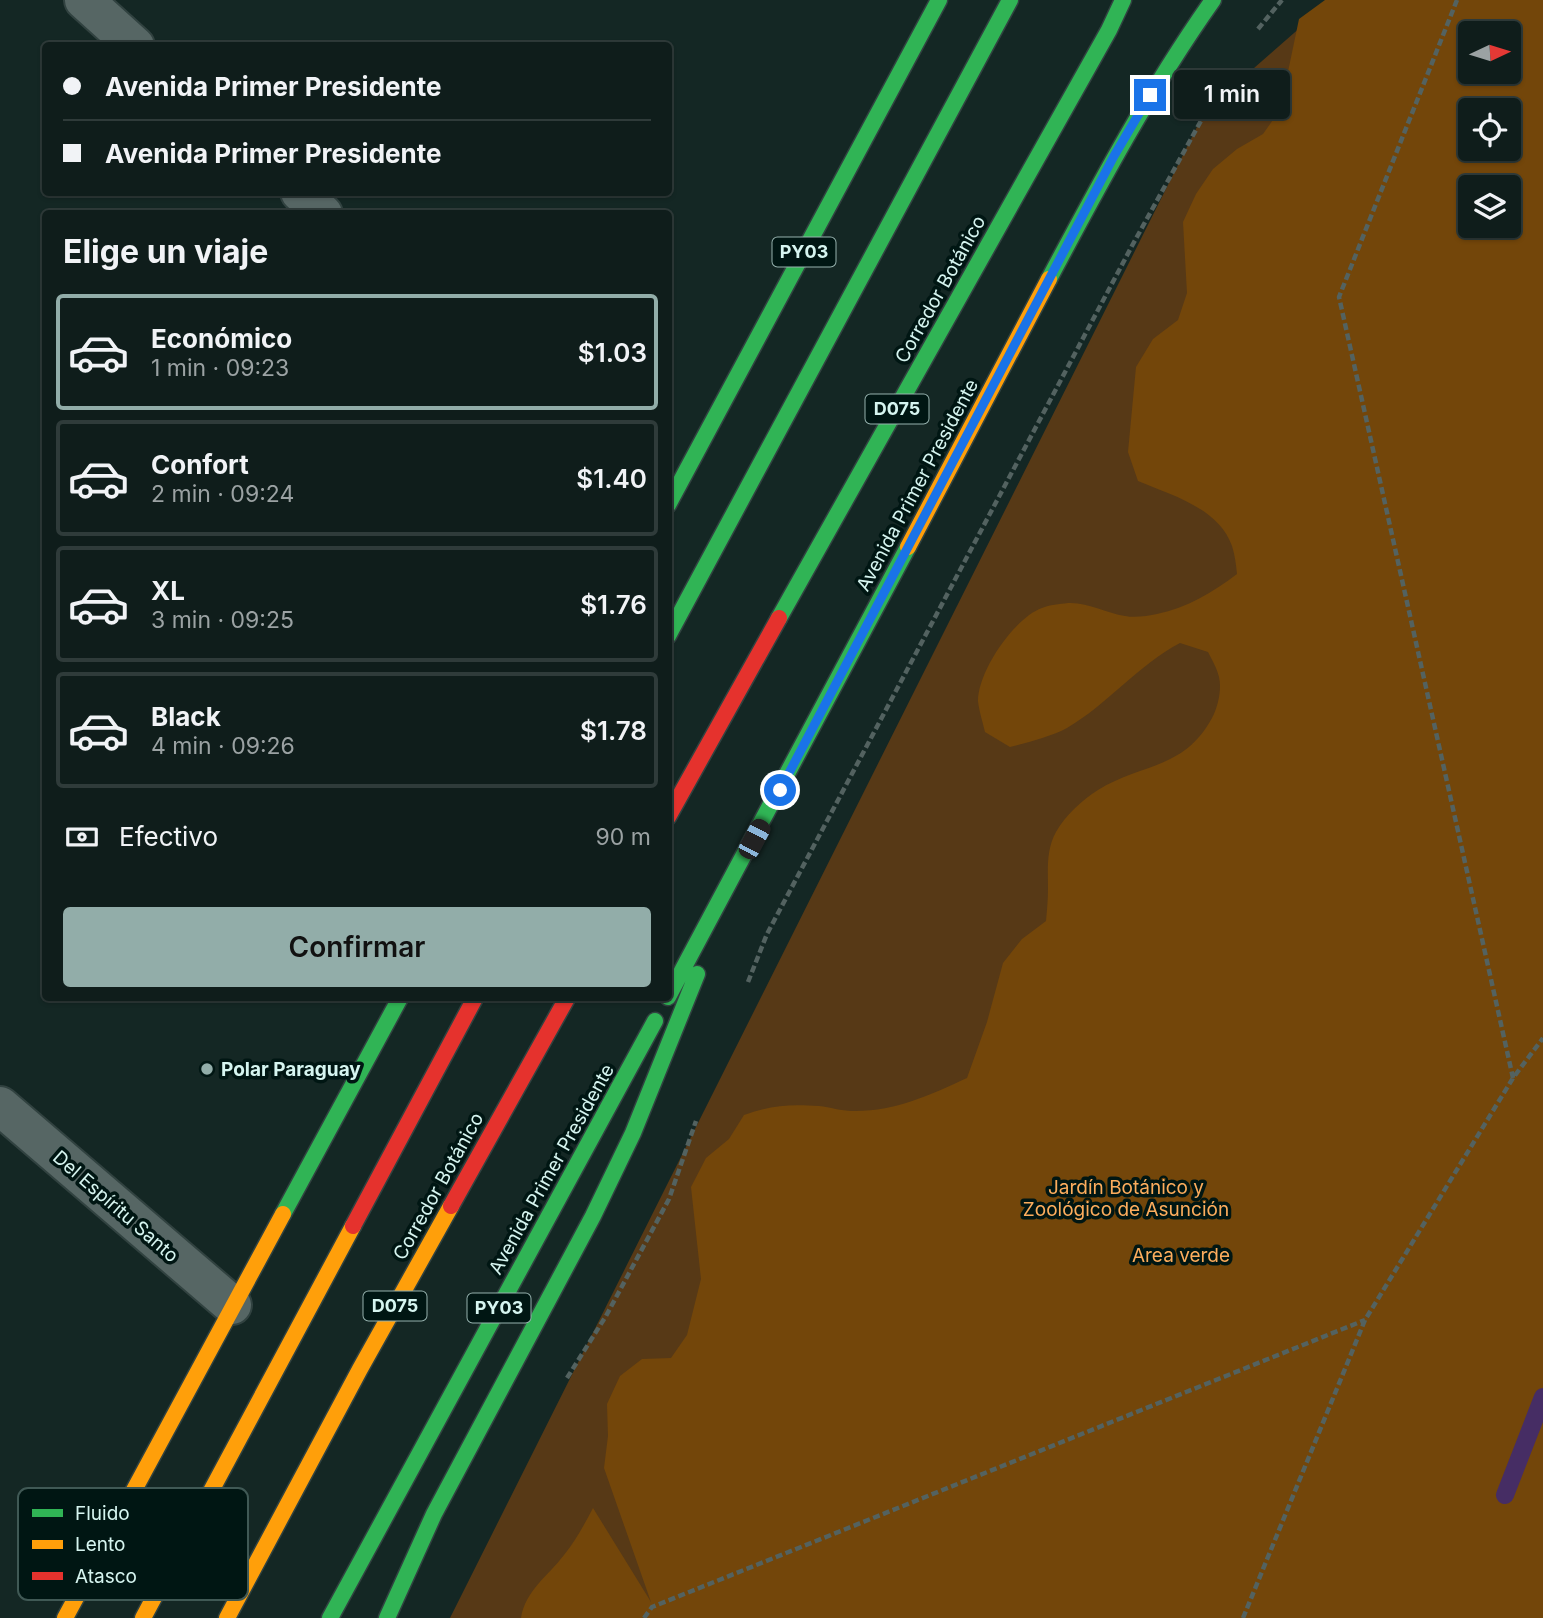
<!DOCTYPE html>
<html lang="es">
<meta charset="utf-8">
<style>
:root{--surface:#0f1d1b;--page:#182624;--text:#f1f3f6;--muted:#9ba2a3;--line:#2f3b3a;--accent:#92ada9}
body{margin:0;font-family:Inter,sans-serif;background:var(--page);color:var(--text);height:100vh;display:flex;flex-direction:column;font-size:26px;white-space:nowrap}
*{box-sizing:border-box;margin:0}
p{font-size:23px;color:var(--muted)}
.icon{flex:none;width:38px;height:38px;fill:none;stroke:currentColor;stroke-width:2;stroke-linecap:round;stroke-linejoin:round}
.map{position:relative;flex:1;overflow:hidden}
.drawer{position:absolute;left:42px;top:210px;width:630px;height:791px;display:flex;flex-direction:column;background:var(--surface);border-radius:7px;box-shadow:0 2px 5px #0004,0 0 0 2px var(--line)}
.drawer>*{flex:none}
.top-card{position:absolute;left:42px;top:42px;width:630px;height:154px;border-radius:7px;box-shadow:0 2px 5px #0004,0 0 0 2px var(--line);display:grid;align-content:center;height:154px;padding:0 21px;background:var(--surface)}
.needle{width:46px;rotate:86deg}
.tools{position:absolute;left:1458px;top:21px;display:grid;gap:14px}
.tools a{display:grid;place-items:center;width:63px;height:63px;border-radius:7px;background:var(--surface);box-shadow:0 2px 5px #0004,0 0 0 2px var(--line);font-size:35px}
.end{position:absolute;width:32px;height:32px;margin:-16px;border:9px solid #1a73e8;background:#fff;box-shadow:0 0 0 4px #fff}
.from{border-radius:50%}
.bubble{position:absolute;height:49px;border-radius:7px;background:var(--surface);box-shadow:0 2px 5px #0004,0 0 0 2px var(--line);font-size:23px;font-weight:600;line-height:49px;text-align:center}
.car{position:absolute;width:21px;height:42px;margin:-21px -10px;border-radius:9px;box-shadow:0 0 5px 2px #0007;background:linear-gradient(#222 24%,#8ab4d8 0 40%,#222 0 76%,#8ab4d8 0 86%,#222 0)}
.top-card b{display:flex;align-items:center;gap:24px;height:66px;font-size:26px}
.top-card b+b{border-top:2px solid var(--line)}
.top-card i{width:18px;height:18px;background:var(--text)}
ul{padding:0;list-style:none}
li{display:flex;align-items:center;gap:21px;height:116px;margin:0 14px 10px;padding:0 7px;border:4px solid var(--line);border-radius:7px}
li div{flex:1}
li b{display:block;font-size:26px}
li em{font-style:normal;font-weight:600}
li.current{border-color:var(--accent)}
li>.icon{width:63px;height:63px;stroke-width:1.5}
h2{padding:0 21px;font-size:32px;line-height:84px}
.pay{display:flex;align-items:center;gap:18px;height:77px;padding:0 21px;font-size:26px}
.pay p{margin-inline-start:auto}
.button{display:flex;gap:14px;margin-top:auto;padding:14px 21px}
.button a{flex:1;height:80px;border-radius:7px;background:var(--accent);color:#111;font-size:28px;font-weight:600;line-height:80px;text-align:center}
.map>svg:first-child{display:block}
.green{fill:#573916;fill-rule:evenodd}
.forest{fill:#73460a;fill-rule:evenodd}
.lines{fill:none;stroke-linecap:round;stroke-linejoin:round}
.stream{stroke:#462d64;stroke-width:18}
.street-casing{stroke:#314240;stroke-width:42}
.fast-casing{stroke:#314240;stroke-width:19}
.slow-casing{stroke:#314240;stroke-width:19}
.jam-casing{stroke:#314240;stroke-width:19}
.path{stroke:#536260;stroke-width:4.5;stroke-dasharray:7 3.5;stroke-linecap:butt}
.street{stroke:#566664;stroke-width:38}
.fast{stroke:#30b455;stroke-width:16}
.slow{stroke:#ff9f0a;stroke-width:16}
.jam{stroke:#e5322d;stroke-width:16}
.route{stroke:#1a73e8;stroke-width:9}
.poi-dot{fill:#92ada9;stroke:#001613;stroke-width:2.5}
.labels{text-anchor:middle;stroke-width:7;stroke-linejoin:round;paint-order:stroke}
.shield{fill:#001613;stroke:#96b2ae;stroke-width:2}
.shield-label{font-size:18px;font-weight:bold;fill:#d6f5f0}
.street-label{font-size:19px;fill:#d6f5f0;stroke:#001613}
.poi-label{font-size:19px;font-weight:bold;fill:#d6f5f0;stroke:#001613;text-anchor:start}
.park-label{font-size:19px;fill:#fcad5d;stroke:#001613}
.key{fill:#001613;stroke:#405955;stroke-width:2}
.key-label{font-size:19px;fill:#d6f5f0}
</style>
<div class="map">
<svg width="1543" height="1618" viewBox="0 0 1543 1618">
<rect width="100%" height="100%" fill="#142724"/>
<path class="green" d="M 1543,0 L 1543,1618 L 450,1618 L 1205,111 L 1318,12 ZM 1470,33 L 1508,33 L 1508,72 L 1470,72 ZM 1470,110 L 1508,110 L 1508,149 L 1470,149 ZM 1470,187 L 1508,187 L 1508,226 L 1470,226 Z"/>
<path class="forest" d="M 1325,0 L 1543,0 L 1543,1618 L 521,1618 C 525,1591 548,1576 564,1555 C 576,1540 584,1525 593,1508 L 651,1602 L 604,1468 L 608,1436 L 607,1404 L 620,1376 L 642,1359 L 671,1358 L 687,1335 L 701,1279 L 691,1187 L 706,1158 L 729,1139 L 744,1115 C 773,1105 789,1104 819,1106 C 830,1107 841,1111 852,1111 C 894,1112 930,1095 967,1078 L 987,1022 L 1003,963 L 1022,939 L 1046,921 C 1047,910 1048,899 1048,889 C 1048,869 1046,850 1056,832 C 1065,816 1082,800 1098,790 C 1141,763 1184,770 1212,718 C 1218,707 1222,689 1219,677 C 1217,668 1212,660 1208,652 L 1180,643 C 1138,665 1108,704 1067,728 C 1050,737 1029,742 1010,747 L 985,732 C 983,723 979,711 978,701 C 978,671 1014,618 1042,608 C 1049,605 1060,604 1068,603 C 1088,602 1106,613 1125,616 C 1134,618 1148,616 1157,614 C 1187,608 1213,592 1237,574 C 1236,565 1235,555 1232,546 C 1219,508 1171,495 1138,481 L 1128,452 L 1136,367 L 1153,339 L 1178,320 L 1187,293 L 1183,222 L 1196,194 L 1213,169 L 1237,149 L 1263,134 L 1280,110 L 1299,19 ZM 1470,33 L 1508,33 L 1508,72 L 1470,72 ZM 1470,110 L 1508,110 L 1508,149 L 1470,149 ZM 1470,187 L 1508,187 L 1508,226 L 1470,226 Z"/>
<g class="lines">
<path class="stream" d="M 1505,1495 L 1543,1397"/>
<g class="street-casing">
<path id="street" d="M 84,0 L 135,46
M 300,192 L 323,214
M 0,1106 L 232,1305"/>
</g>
<g class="fast-casing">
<path id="fast" d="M 1049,279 C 1100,183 1150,89 1213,0
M 668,505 L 939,0
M 779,618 L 1109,30 L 1123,0
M 668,636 L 1010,0
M 668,997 L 908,547
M 283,1214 L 400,998
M 330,1618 L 655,1021
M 387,1618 L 434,1514 L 593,1216 L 633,1133 L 697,974"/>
</g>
<g class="slow-casing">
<path id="slow" d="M 908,547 L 1049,279
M 65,1618 L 283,1214
M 143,1618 L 353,1226
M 227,1618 L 360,1369 L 451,1206"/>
</g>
<g class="jam-casing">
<path id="jam" d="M 668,817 L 779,618
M 451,1206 L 567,998
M 353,1226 L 475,998"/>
</g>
<path class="path" d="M 1457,0 L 1339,297 L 1513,1078
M 1258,29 L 1282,0
M 748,982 L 767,934 L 1133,244 L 1229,70
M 567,1378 L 606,1316 L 669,1199 L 696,1121
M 644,1618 L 652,1607 L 1365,1320
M 1243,1618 L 1365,1320 L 1513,1078 L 1543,1038"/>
<use href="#street" class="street"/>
<use href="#fast" class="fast"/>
<use href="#slow" class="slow"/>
<use href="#jam" class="jam"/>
</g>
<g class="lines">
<path class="route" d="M 780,790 L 1114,156 L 1150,95"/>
</g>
<circle class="poi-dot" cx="207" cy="1069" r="7"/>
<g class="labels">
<g class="shield">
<rect x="772.5" y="237.5" width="63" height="29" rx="5"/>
<rect x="865.5" y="394.5" width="63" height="29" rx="5"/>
<rect x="363.5" y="1291.5" width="63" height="29" rx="5"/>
<rect x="467.5" y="1293.5" width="63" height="29" rx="5"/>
</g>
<g class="shield-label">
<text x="804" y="258">PY03</text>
<text x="897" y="415">D075</text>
<text x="395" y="1312">D075</text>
<text x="499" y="1314">PY03</text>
</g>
<g class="street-label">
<text transform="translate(940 289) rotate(-61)" y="7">Corredor Botánico</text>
<text transform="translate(917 485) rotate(-62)" y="7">Avenida Primer Presidente</text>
<text transform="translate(551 1169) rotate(-61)" y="7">Avenida Primer Presidente</text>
<text transform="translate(438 1186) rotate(-61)" y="7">Corredor Botánico</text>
<text transform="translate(116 1206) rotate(41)" y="7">Del Espíritu Santo</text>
</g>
<g class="poi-label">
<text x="221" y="1076">Polar Paraguay</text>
</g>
<g class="park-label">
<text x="1126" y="1194">Jardín Botánico y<tspan x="1126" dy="22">Zoológico de Asunción</tspan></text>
<text x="1181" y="1262">Area verde</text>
</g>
</g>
<rect x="18" y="1488" width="230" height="112" rx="10" class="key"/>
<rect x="32" y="1509" width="31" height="8" fill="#30b455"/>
<rect x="32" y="1540" width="31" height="9" fill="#ff9f0a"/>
<rect x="32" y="1572" width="31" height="8" fill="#e5322d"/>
<g class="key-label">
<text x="75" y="1520">Fluido</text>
<text x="75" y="1551">Lento</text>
<text x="75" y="1583">Atasco</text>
</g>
</svg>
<div class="tools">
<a><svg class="needle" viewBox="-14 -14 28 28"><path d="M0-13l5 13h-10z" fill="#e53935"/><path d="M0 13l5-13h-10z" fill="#9ba2a3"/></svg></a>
<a><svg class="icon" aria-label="locate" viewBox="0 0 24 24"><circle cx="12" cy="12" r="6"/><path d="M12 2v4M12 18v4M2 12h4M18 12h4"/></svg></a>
<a><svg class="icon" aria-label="layers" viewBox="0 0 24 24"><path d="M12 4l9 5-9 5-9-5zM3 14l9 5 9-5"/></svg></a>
</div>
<i class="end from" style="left:780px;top:790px"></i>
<i class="end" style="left:1150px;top:95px"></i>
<div class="bubble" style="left:1174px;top:70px;width:116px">1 min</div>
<i class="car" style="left:754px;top:839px;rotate:28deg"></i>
<div class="top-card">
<b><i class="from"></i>Avenida Primer Presidente</b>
<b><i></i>Avenida Primer Presidente</b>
</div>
<section class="drawer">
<h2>Elige un viaje</h2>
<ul>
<li class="current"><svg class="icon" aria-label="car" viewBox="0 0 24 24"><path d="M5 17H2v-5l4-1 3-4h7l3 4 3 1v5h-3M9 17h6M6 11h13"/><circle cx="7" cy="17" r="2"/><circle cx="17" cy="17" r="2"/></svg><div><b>Económico</b><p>1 min · 09:23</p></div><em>$1.03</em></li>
<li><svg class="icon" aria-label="car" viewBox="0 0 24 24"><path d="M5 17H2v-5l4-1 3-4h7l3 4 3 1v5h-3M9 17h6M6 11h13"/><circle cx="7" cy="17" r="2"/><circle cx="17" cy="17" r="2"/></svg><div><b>Confort</b><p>2 min · 09:24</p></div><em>$1.40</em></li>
<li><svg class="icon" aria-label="car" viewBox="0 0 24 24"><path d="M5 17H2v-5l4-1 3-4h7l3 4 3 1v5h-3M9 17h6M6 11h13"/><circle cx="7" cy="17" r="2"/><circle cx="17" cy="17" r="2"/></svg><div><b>XL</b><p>3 min · 09:25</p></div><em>$1.76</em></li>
<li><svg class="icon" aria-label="car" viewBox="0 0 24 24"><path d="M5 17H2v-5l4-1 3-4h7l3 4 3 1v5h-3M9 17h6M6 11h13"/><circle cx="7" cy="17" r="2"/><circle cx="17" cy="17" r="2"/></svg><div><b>Black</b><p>4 min · 09:26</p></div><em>$1.78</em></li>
</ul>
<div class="pay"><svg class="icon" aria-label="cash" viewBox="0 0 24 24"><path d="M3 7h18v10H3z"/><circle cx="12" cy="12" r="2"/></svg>Efectivo<p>90 m</p></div>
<div class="button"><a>Confirmar</a></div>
</section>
</div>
